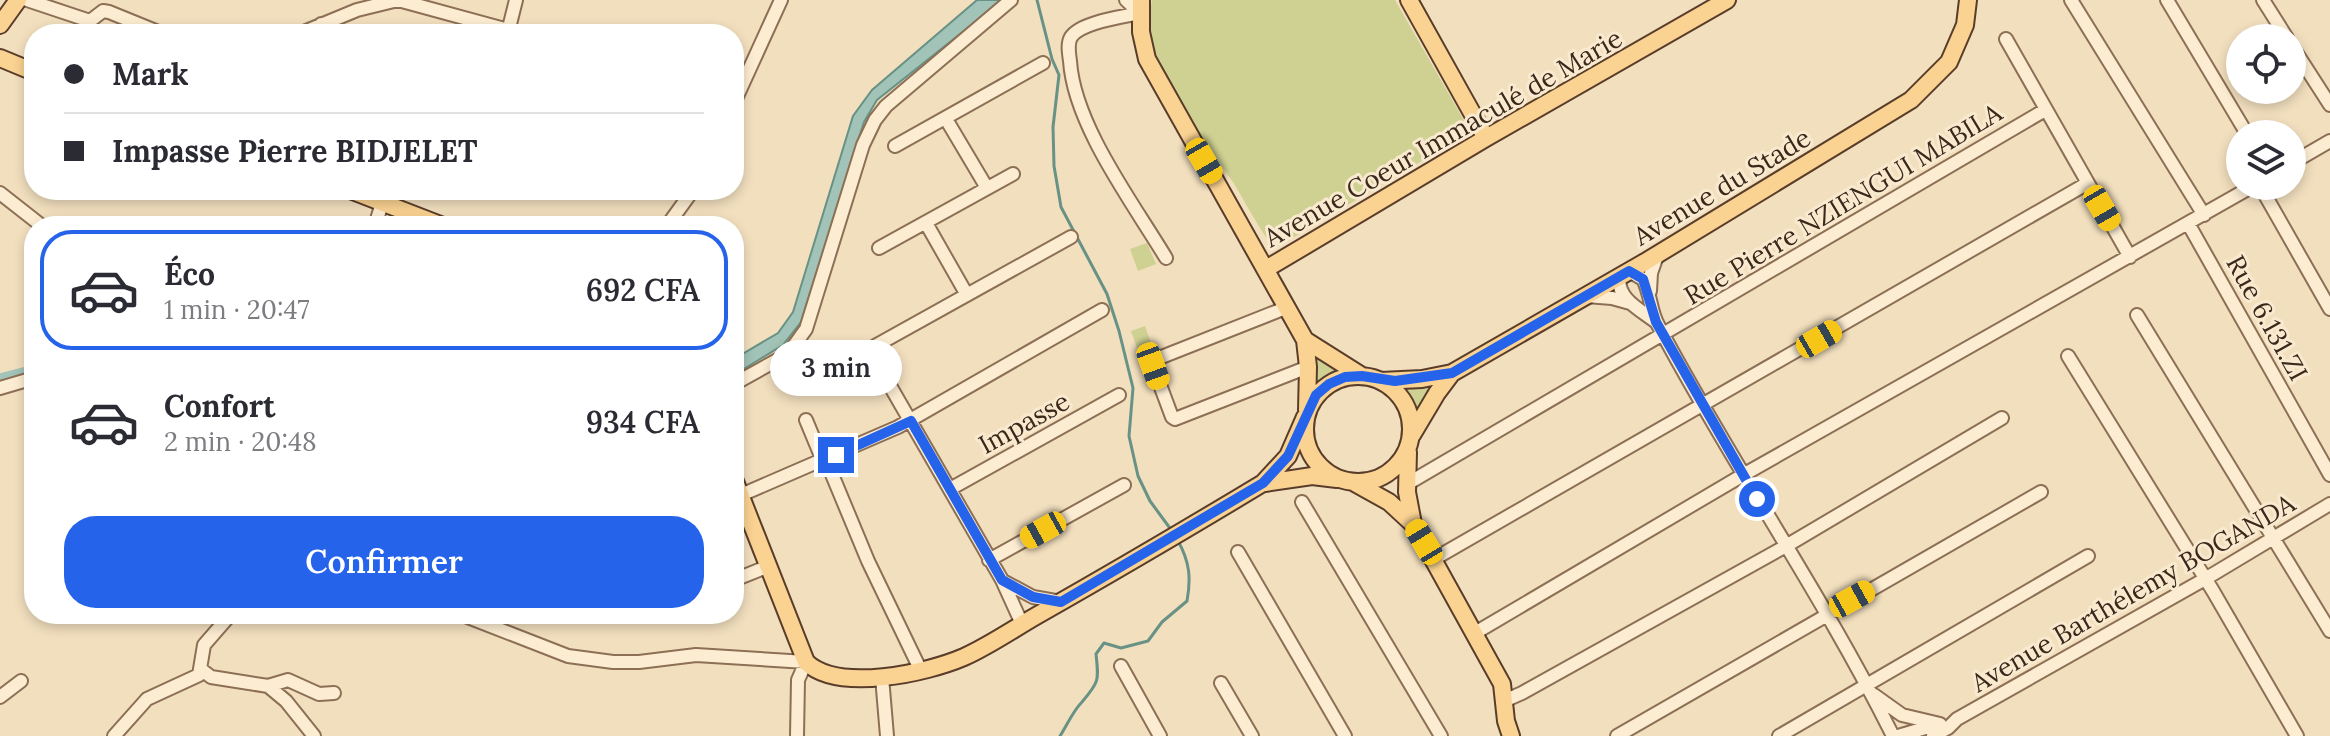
<!DOCTYPE html>
<html lang="fr">
<meta charset="utf-8">
<style>
:root{--surface:#fff;--page:#f2f2f3;--text:#2b2b33;--muted:#7c7c81;--line:#e1e1e2;--accent:#2563eb}
body{margin:0;font-family:Lora,serif;background:var(--page);color:var(--text);height:100vh;display:flex;flex-direction:column;font-size:30px;white-space:nowrap}
*{box-sizing:border-box;margin:0}
p{font-size:26px;color:var(--muted)}
.icon{flex:none;width:44px;height:44px;fill:none;stroke:currentColor;stroke-width:2;stroke-linecap:round;stroke-linejoin:round}
.map{position:relative;flex:1;overflow:hidden}
.panel{position:absolute;left:24px;top:216px;width:720px;height:408px;display:flex;flex-direction:column;background:var(--surface);border-radius:32px;box-shadow:0 4px 12px #0003}
.panel>*{flex:none}
.guide{position:absolute;left:24px;top:24px;width:720px;height:176px;border-radius:32px;box-shadow:0 4px 12px #0003;display:grid;align-content:center;height:176px;padding:0 40px;background:var(--surface)}
.tools{position:absolute;left:2226px;top:24px;display:grid;gap:16px}
.tools a{display:grid;place-items:center;width:80px;height:80px;border-radius:50%;background:var(--surface);box-shadow:0 4px 12px #0003;font-size:40px}
.end{position:absolute;width:36px;height:36px;margin:-18px;border:10px solid #2563eb;background:#fff;box-shadow:0 0 0 4px #fff}
.from{border-radius:50%}
.bubble{position:absolute;height:56px;border-radius:28px;background:var(--surface);box-shadow:0 4px 12px #0003;font-size:26px;font-weight:600;line-height:56px;text-align:center}
.car{position:absolute;width:24px;height:48px;margin:-24px -12px;border-radius:10px;box-shadow:0 0 6px 2px #0007;background:linear-gradient(#f5c518 24%,#345 0 40%,#f5c518 0 76%,#345 0 86%,#f5c518 0)}
.guide b{display:flex;align-items:center;gap:28px;height:76px;font-size:30px}
.guide b+b{border-top:2px solid var(--line)}
.guide i{width:20px;height:20px;background:var(--text)}
ul{padding:14px 0 0;list-style:none}
li{display:flex;align-items:center;gap:24px;height:120px;margin:0 16px 12px;padding:0 24px;border:4px solid transparent;border-radius:32px}
li div{flex:1}
li b{display:block;font-size:30px}
li em{font-style:normal;font-weight:600}
li.selected{border-color:var(--accent)}
li>.icon{width:72px;height:72px;stroke-width:1.5}
.primary-button{display:flex;gap:16px;margin-top:auto;padding:16px 40px}
.primary-button a{flex:1;height:92px;border-radius:32px;background:var(--accent);color:#fff;font-size:32px;font-weight:600;line-height:92px;text-align:center}
.map>svg:first-child{display:block}
.green{fill:#ced191}
.water{fill:#a2c3b7;stroke:#689285;stroke-width:2}
.lines{fill:none;stroke-linecap:round;stroke-linejoin:round}
.stream{stroke:#689285;stroke-width:3}
.canal{stroke:#a2c3b7;stroke-width:9}
.minor-casing{stroke:#8c6f55;stroke-width:16}
.major-casing{stroke:#593d2a;stroke-width:20}
.minor{stroke:#fcedd2;stroke-width:12}
.major{stroke:#fad292;stroke-width:16}
.route{stroke:#2563eb;stroke-width:10}
.labels{text-anchor:middle;stroke-width:6;stroke-linejoin:round;paint-order:stroke}
.street-label{font-size:26px;fill:#3a281b;stroke:#f9eacf}
</style>
<div class="map">
<svg width="2330" height="736" viewBox="0 0 2330 736">
<rect width="100%" height="100%" fill="#f2dfbe"/>
<path class="green" d="M 1152,0 L 1395,0 L 1466,124 L 1462,137 L 1279,246 L 1272,245 C 1257,226 1246,203 1233,182 C 1197,127 1139,71 1152,0 Z
M 1147,243 L 1156,264 L 1138,271 L 1130,249 Z
M 1145,326 L 1156,357 L 1142,362 L 1131,331 Z
M 1313,350 L 1346,373 L 1334,377 L 1318,390 L 1315,390 Z
M 1441,381 L 1416,414 L 1397,387 L 1420,387 Z"/>
<path class="water" d="M 977,0 L 1003,0 L 877,100 L 864,122 L 801,322 L 783,345 L 734,375 L 734,359 L 778,333 L 793,312 L 853,116 L 872,90 Z"/>
<g class="lines">
<path class="stream" d="M 1037,0 L 1052,59 L 1059,75 L 1053,127 L 1054,166 L 1061,207 L 1107,294 L 1119,331 L 1133,388 L 1129,436 L 1138,476 L 1150,501 L 1172,531
M 1060,736 C 1067,725 1073,711 1082,702 C 1099,682 1099,681 1096,654 L 1104,643 L 1121,648 L 1148,641 L 1162,622 L 1187,601 C 1191,579 1190,562 1178,541"/>
<path class="canal" d="M 0,378 L 34,369"/>
<g class="minor-casing">
<path id="minor" d="M 27,0 L 90,21 L 103,11 L 109,12 L 163,34
M 1126,0 L 1140,13
M 2071,0 L 2204,215
M 2167,0 L 2247,134
M 2263,0 L 2287,38
M 1140,13 C 1123,17 1081,22 1071,37 C 1067,44 1069,53 1070,61 C 1074,125 1133,203 1166,258
M 321,24 L 343,34
M 509,28 L 516,0
M 299,34 L 357,10 L 398,0 L 523,34
M 2006,39 L 2130,257
M 2292,46 L 2330,105
M 734,103 L 781,0
M 946,119 L 987,188
M 895,146 L 1043,63
M 2292,163 L 2330,141
M 2260,186 L 2330,309
M 0,193 L 42,226
M 926,223 L 967,295
M 2189,225 L 2330,475
M 375,226 L 382,203
M 667,226 L 693,190
M 879,248 L 1013,174
M 1629,271 L 1643,279 C 1651,294 1650,311 1658,325 C 1732,465 1823,595 1893,736
M 1620,276 C 1615,298 1641,310 1656,322
M 1650,291 L 1651,273 L 1658,253
M 1586,296 L 1612,298 L 1630,303
M 1288,307 L 1159,358 L 1154,362 L 1153,366 L 1172,417 L 1175,419 L 1308,367
M 2137,315 L 2330,631
M 2068,356 L 2213,591 L 2297,736
M 734,384 L 788,354 L 806,329 L 863,145 L 875,120 L 886,106 L 1011,0
M 0,388 L 34,378
M 806,420 L 823,461
M 826,460 L 868,561 L 921,671
M 1407,484 L 2045,110
M 950,489 L 1119,395
M 741,495 L 898,427 L 1102,310
M 1302,502 L 1441,736
M 1238,552 L 1345,736
M 1434,559 L 2088,183
M 989,560 L 1124,485
M 734,580 L 769,566
M 1005,582 L 1033,597 L 1061,602
M 460,614 L 568,656 L 613,662 L 639,662 L 696,655 L 806,662 L 798,680 L 797,736
M 1022,624 L 1002,580 L 874,358 L 872,351 L 875,346 L 1071,237
M 1475,633 L 1743,475 L 2253,186
M 1121,666 L 1160,736
M 202,670 L 211,677 L 268,686 L 288,680 L 319,694 L 334,693
M 882,677 L 887,736
M 1221,683 L 1252,736
M 268,686 L 286,701 L 314,736
M 1874,695 L 1902,715 L 1940,724
M 0,697 L 21,681
M 1504,701 L 1522,693 L 1786,546 L 2002,418
M 114,736 L 147,699 L 199,675 L 204,645 L 231,614
M 1617,736 L 2041,492
M 1779,736 L 2088,556
M 1898,736 L 1939,724
M 1933,736 L 1948,728 L 1957,719 L 2205,579 L 2330,504"/>
</g>
<g class="major-casing">
<path id="major" d="M 1141,0 L 1141,32 L 1147,59 L 1305,340 L 1308,367 L 1307,410
M 1409,0 L 1486,138
M 0,25 L 18,0
M 0,58 L 34,72
M 350,190 L 443,226
M 1266,269 L 1486,138 L 1727,0
M 1305,340 L 1362,376
M1305 429a53 53 0 1 1 106 0a53 53 0 1 1-106 0Z
M 1381,381 L 1422,379 L 1452,373 L 1645,262 L 1911,100 L 1949,62 L 1965,25 L 1968,0
M 1412,435 L 1437,393 L 1452,373
M 1408,452 L 1407,492 L 1413,524
M 734,479 L 806,662 C 838,693 927,673 964,657 C 991,645 1016,627 1043,612 C 1117,570 1190,527 1263,483 L 1288,456 L 1305,417
M 1353,482 L 1389,502 L 1414,525 L 1502,684 L 1506,721 L 1511,736
M 1265,483 L 1312,476 L 1337,479"/>
</g>
<use href="#minor" class="minor"/>
<use href="#major" class="major"/>
</g>
<g class="lines">
<path class="route" d="M 836,455 L 911,421 L 1002,580 L 1033,597 L 1061,602 L 1263,483 L 1288,456 L 1316,395 L 1329,384 L 1345,377 L 1362,376 L 1395,381 L 1452,373 L 1629,271 L 1643,279 L 1656,322 L 1757,499"/>
</g>
<g class="labels">
<g class="street-label">
<text transform="translate(1443 138) rotate(-30)" y="9">Avenue Coeur Immaculé de Marie</text>
<text transform="translate(1722 187) rotate(-31)" y="9">Avenue du Stade</text>
<text transform="translate(1843 204) rotate(-31)" y="9">Rue Pierre NZIENGUI MABILA</text>
<text transform="translate(2267 318) rotate(61)" y="9">Rue 6.131.ZI</text>
<text transform="translate(1024 423) rotate(-29)" y="9">Impasse</text>
<text transform="translate(2133 593) rotate(-30)" y="9">Avenue Barthélemy BOGANDA</text>
</g>
</g>
</svg>
<div class="tools">
<a><svg class="icon" aria-label="locate" viewBox="0 0 24 24"><circle cx="12" cy="12" r="6"/><path d="M12 2v4M12 18v4M2 12h4M18 12h4"/></svg></a>
<a><svg class="icon" aria-label="layers" viewBox="0 0 24 24"><path d="M12 4l9 5-9 5-9-5zM3 14l9 5 9-5"/></svg></a>
</div>
<i class="end from" style="left:1757px;top:499px"></i>
<i class="end" style="left:836px;top:455px"></i>
<div class="bubble" style="left:770px;top:340px;width:132px">3 min</div>
<i class="car" style="left:1204px;top:161px;rotate:150deg"></i>
<i class="car" style="left:2102px;top:208px;rotate:150deg"></i>
<i class="car" style="left:1819px;top:339px;rotate:60deg"></i>
<i class="car" style="left:1153px;top:366px;rotate:160deg"></i>
<i class="car" style="left:1043px;top:530px;rotate:241deg"></i>
<i class="car" style="left:1424px;top:542px;rotate:329deg"></i>
<i class="car" style="left:1852px;top:599px;rotate:61deg"></i>
<div class="guide">
<b><i class="from"></i>Mark</b>
<b><i></i>Impasse Pierre BIDJELET</b>
</div>
<section class="panel">
<ul>
<li class="selected"><svg class="icon" aria-label="car" viewBox="0 0 24 24"><path d="M5 17H2v-5l4-1 3-4h7l3 4 3 1v5h-3M9 17h6M6 11h13"/><circle cx="7" cy="17" r="2"/><circle cx="17" cy="17" r="2"/></svg><div><b>Éco</b><p>1 min · 20:47</p></div><em>692 CFA</em></li>
<li><svg class="icon" aria-label="car" viewBox="0 0 24 24"><path d="M5 17H2v-5l4-1 3-4h7l3 4 3 1v5h-3M9 17h6M6 11h13"/><circle cx="7" cy="17" r="2"/><circle cx="17" cy="17" r="2"/></svg><div><b>Confort</b><p>2 min · 20:48</p></div><em>934 CFA</em></li>
</ul>
<div class="primary-button"><a>Confirmer</a></div>
</section>
</div>
